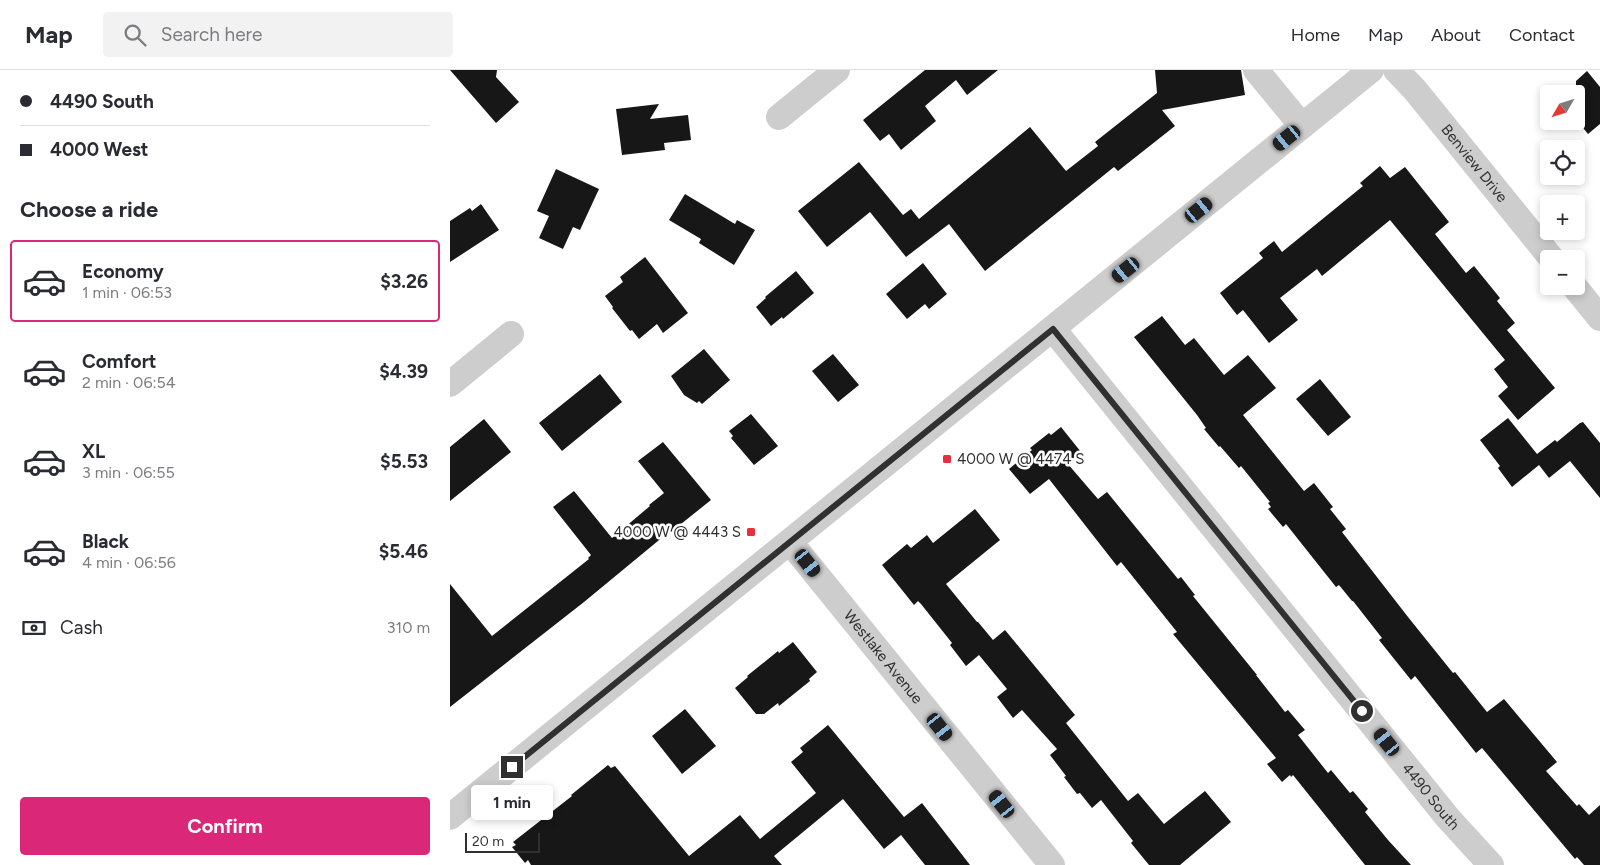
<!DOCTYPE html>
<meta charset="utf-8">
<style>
:root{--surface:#fff;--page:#f2f2f3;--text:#2b2b33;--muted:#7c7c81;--line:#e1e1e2;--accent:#db2777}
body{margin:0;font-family:Figtree,sans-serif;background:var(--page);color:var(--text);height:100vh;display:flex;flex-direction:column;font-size:19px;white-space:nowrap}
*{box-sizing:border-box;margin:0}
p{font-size:16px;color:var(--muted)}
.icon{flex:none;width:28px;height:28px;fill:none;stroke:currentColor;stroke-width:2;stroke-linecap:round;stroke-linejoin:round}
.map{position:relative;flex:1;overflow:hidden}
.panel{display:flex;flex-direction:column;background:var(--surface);width:450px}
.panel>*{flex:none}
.banner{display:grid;align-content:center;height:110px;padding:0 20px;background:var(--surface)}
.needle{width:32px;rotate:231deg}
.fabs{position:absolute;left:1090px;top:15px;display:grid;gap:10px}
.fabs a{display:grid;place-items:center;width:45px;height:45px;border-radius:5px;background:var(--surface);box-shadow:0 2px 8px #0003;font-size:25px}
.scale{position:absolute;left:15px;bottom:12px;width:75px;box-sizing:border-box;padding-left:5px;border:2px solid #303030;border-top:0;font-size:14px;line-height:18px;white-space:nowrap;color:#303030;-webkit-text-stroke:4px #fff;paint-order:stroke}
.end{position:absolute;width:22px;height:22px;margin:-11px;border:6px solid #303030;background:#fff;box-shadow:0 0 0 2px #fff}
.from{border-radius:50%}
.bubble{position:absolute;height:35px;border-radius:5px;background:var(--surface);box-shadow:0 2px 8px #0003;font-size:16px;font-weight:700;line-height:35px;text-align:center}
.car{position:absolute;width:15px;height:30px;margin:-15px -8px;border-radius:6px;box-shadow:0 0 4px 1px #0007;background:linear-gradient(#222 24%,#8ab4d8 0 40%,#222 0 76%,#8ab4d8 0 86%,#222 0)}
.banner b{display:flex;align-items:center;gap:18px;height:48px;font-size:19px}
.banner b+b{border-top:1px solid var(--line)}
.banner i{width:12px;height:12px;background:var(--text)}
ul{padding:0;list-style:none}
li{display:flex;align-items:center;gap:15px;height:82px;margin:0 10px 8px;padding:0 10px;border:2px solid transparent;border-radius:5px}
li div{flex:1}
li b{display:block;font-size:19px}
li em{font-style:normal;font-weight:700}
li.active{border-color:var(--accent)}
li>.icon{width:45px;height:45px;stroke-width:1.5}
h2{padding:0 20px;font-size:22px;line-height:60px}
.pay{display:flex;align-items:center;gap:12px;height:55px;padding:0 20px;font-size:19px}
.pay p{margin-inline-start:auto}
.primary-button{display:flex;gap:10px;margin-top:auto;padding:10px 20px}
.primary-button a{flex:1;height:58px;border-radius:5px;background:var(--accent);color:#fff;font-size:20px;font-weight:700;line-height:58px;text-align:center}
header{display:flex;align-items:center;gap:30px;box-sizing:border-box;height:70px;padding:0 25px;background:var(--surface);border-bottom:1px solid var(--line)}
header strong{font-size:24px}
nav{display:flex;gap:28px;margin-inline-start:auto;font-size:18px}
.search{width:350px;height:45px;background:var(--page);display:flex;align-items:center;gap:12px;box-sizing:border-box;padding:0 18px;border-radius:5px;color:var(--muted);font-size:19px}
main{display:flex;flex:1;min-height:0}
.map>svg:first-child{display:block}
.building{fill:#171717}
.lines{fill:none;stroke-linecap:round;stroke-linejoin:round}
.minor{stroke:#cdcdcd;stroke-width:26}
.route{stroke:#303030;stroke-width:6}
.poi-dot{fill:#eb2e3e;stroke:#fff;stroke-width:2}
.labels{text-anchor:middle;stroke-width:5;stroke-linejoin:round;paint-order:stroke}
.street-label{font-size:15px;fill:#303030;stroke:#fff}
.poi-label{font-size:15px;fill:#303030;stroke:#fff;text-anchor:start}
</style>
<header>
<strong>Map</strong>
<div class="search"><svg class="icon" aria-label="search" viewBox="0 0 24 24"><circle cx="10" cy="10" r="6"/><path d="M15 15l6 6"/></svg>Search here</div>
<nav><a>Home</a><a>Map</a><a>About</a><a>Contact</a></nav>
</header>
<main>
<section class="panel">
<div class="banner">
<b><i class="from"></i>4490 South</b>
<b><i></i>4000 West</b>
</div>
<h2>Choose a ride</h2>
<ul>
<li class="active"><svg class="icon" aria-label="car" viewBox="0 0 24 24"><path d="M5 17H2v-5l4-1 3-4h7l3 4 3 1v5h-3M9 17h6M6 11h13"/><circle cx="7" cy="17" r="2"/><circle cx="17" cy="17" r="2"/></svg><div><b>Economy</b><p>1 min · 06:53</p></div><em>$3.26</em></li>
<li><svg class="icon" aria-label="car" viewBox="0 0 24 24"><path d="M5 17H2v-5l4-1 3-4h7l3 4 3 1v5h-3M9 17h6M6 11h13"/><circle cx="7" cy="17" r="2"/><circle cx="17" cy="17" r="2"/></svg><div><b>Comfort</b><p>2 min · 06:54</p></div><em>$4.39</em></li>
<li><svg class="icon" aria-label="car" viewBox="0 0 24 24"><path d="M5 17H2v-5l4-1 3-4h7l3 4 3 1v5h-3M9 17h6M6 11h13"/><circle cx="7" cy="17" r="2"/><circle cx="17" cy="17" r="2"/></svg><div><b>XL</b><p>3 min · 06:55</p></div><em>$5.53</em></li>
<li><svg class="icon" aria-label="car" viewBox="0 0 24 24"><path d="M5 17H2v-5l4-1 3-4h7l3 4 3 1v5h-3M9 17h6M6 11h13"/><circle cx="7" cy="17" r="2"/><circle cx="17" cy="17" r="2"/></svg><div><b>Black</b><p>4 min · 06:56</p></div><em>$5.46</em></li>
</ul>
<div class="pay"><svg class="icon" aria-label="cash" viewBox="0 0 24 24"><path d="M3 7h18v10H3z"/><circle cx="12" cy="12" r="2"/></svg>Cash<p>310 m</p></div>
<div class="primary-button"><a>Confirm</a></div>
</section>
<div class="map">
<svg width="1150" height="795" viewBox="0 0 1150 795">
<rect width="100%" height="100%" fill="#fff"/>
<path class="building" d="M 0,0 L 47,0 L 46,7 L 69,32 L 46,53 Z
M 475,0 L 548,0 L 517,25 L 506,10 L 475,36 L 486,51 L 451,80 L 439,64 L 430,71 L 413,50 Z
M 705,0 L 791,0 L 795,25 L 712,40 L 725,56 L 668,101 L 664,97 L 535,201 L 499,154 L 456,187 L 420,142 L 377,177 L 348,141 L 409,92 L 453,145 L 461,139 L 469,149 L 580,57 L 616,101 L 648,76 L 645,72 L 707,23 Z
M 1137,1 L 1150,17 L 1150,54 L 1138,64 L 1126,49 L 1126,11 Z
M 209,34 L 200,49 L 238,45 L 241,70 L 214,73 L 215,80 L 172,85 L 166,39 Z
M 930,96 L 940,108 L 955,97 L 999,152 L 985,164 L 1016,203 L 1024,196 L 1050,228 L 1047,231 L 1065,253 L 1057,260 L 1105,318 L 1068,350 L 1048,326 L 1058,317 L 1044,299 L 1055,290 L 940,150 L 872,206 L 867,199 L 830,228 L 848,250 L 819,273 L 793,240 L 787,245 L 770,223 L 813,188 L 809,183 L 824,171 L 832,182 L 913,116 L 910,113 Z
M 106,99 L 149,119 L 130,160 L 123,157 L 113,179 L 89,168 L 99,146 L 87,141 Z
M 235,124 L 285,154 L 287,150 L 305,160 L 284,195 L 249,173 L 251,169 L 219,150 Z
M 31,134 L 49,160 L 0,192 L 0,151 L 20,138 L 22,141 Z
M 195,187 L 238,243 L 213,263 L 207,254 L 189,269 L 182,260 L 180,261 L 162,238 L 163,237 L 155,226 L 173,212 L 170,207 Z
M 473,193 L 497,224 L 479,239 L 475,234 L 457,249 L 436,224 Z
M 346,201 L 364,223 L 333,249 L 332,247 L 321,256 L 306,237 L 316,228 L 315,227 Z
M 712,246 L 735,275 L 744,268 L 774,305 L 798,285 L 826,318 L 793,345 L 854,421 L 864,413 L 883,437 L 880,439 L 896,459 L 892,462 L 958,547 L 1003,603 L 1005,602 L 1037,642 L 1054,629 L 1107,692 L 1096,701 L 1127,736 L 1129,734 L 1139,745 L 1150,735 L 1150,795 L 1134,795 L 1127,787 L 1125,789 L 1032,678 L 1026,683 L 965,606 L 961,610 L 929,570 L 932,568 L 903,531 L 902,531 L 889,515 L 886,517 L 836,454 L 833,457 L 818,439 L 821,437 L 818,433 L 820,432 L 791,396 L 789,398 L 770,376 L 769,377 L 754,359 L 756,358 L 747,345 L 684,267 Z
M 254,279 L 280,310 L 252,334 L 249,331 L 247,333 L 234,325 L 221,306 Z
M 383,284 L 409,315 L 388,332 L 362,301 Z
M 150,304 L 172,332 L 112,381 L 89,353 Z
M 870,309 L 901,347 L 878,366 L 846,329 Z
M 301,344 L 328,376 L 304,395 L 281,368 L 283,366 L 279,361 Z
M 1058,348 L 1087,384 L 1105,370 L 1107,372 L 1130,353 L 1133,352 L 1150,373 L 1150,428 L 1120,391 L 1099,408 L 1089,395 L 1062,417 L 1048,398 L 1050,396 L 1030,370 Z
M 34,349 L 61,382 L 0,431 L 0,377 Z
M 611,357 L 631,382 L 617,393 L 648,429 L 657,422 L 728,509 L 731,507 L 745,525 L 743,526 L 807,605 L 806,605 L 835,642 L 838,640 L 855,660 L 848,665 L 878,703 L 881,700 L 900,723 L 903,721 L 918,739 L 915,742 L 938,770 L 961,795 L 915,795 L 843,705 L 841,707 L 840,705 L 832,712 L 817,694 L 826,688 L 723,564 L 727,562 L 671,492 L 667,496 L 599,409 L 580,424 L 559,399 L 582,380 L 580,378 L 599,363 L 601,365 Z
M 213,372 L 261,430 L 221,462 L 220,461 L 134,532 L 0,637 L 0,514 L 42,566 L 139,489 L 138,488 L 141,485 L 103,437 L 124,421 L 162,468 L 200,436 L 199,435 L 214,423 L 188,391 Z
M 525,439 L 550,470 L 496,514 L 527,552 L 528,552 L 543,570 L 555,560 L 625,645 L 616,653 L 678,731 L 688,723 L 714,754 L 755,721 L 781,752 L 730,795 L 699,795 L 681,773 L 683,771 L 651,730 L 642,738 L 630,723 L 627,724 L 614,707 L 616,706 L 600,685 L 607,679 L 572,640 L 563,648 L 547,627 L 557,619 L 529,585 L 516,596 L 500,575 L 502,573 L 471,534 L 468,531 L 464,535 L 432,495 L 457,474 L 461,478 L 477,465 L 483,473 Z
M 343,572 L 367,602 L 359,609 L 360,611 L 329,636 L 328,633 L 314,644 L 306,644 L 285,618 L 298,607 L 297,606 L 328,581 L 329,583 Z
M 235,639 L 266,676 L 232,704 L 202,666 Z
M 378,655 L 454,747 L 472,733 L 520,795 L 475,795 L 451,765 L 434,779 L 393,729 L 324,786 L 332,795 L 81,795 L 78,790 L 75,793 L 62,777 L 66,775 L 63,772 L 122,726 L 121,725 L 158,695 L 161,698 L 165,696 L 239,786 L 290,745 L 310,769 L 366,723 L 341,692 L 353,682 L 350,678 Z"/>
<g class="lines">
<g class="minor">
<path d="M 806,0 L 852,56"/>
<path id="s1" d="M 946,0 L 965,20 L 1102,189"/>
<path d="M 329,47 L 387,0"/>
<path d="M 1124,216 L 1150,248"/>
<path id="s2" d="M 603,259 L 998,748 L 1041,795"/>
<path d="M 0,314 L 61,264"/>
<path id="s3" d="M 340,472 L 602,795"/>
<path d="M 0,747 L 921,0"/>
</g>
</g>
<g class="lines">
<path class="route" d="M 62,697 L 603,259 L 912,641"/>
</g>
<g class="poi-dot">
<rect x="492" y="384" width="10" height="10" rx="2.5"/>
<rect x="296" y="457" width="10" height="10" rx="2.5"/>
</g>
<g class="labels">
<g class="street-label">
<text dy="5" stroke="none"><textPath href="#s1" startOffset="122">Benview Drive</textPath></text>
<text dy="5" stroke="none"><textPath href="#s3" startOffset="148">Westlake Avenue</textPath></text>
<text dy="5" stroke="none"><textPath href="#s2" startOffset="601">4490 South</textPath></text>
</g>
<g class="poi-label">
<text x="507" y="394">4000 W @ 4474 S</text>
<text x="291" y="467" text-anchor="end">4000 W @ 4443 S</text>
</g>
</g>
</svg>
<div class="fabs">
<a><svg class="needle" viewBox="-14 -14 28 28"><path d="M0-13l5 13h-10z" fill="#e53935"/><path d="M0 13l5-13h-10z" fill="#7c7c81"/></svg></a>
<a><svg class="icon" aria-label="locate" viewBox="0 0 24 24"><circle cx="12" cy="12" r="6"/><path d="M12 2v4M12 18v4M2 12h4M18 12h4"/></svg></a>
<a>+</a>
<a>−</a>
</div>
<div class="scale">20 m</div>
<i class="end from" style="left:912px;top:641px"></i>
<i class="end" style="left:62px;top:697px"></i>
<div class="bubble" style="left:21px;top:715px;width:82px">1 min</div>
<i class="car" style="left:837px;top:68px;rotate:231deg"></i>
<i class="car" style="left:749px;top:140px;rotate:51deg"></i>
<i class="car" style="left:676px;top:200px;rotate:231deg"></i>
<i class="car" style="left:358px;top:493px;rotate:141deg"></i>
<i class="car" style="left:490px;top:657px;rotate:141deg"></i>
<i class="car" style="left:937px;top:672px;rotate:321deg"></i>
<i class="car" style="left:552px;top:734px;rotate:321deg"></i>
</div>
</main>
